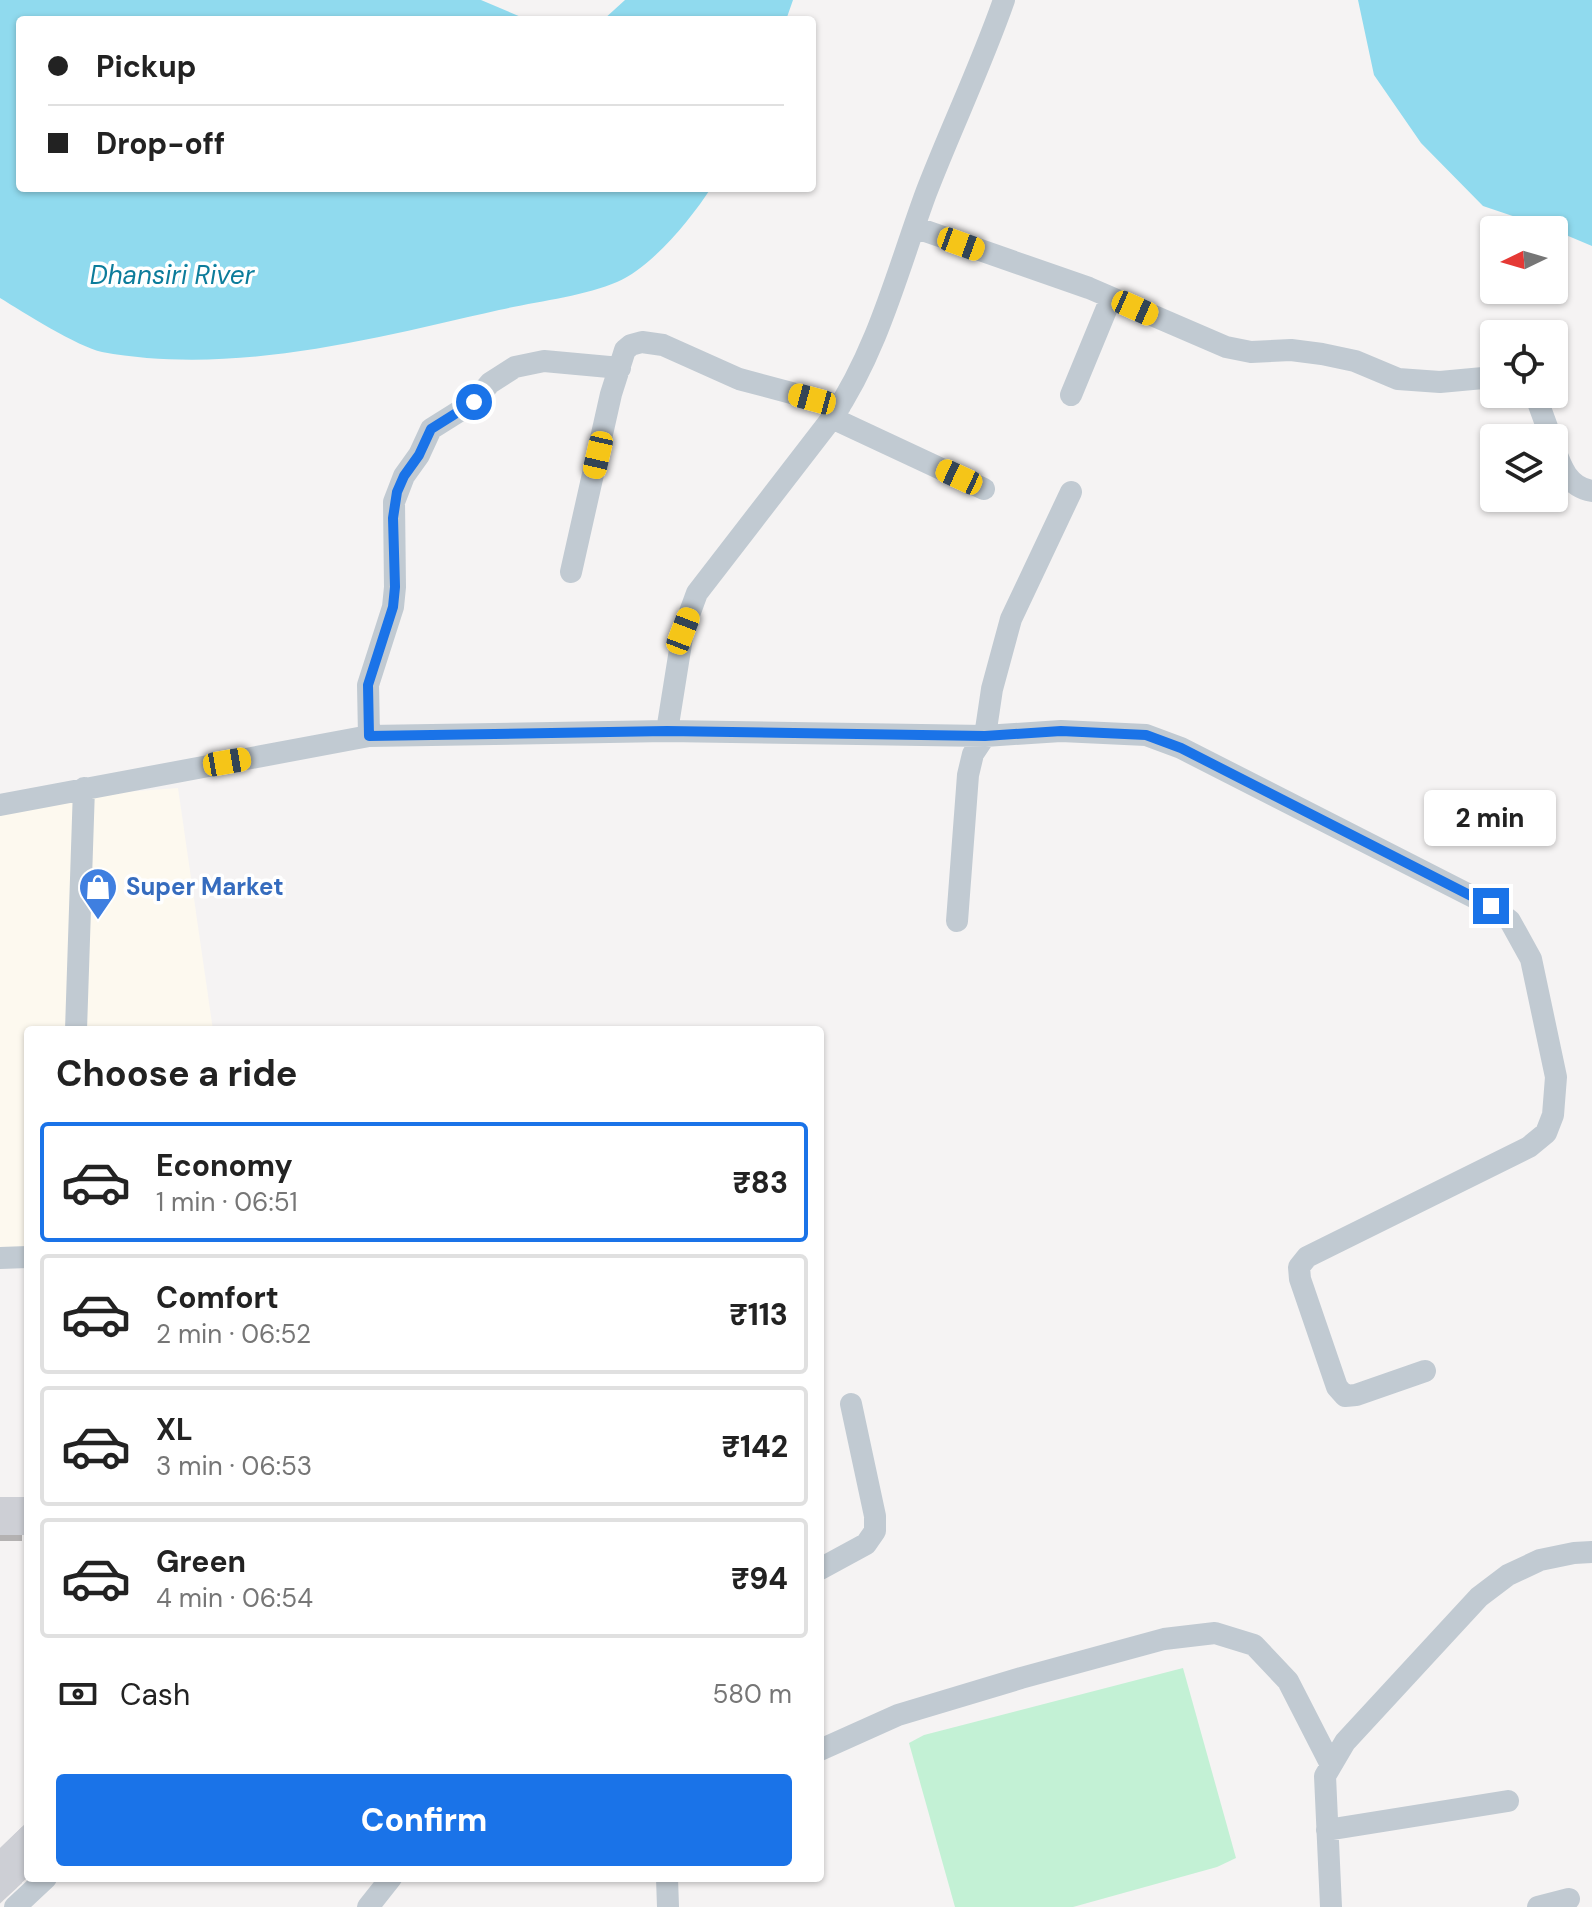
<!DOCTYPE html>
<meta charset="utf-8">
<style>
:root{--surface:#fff;--page:#f2f2f2;--text:#222;--muted:#767676;--line:#e0e0e0;--accent:#1a73e8}
body{margin:0;font-family:"DM Sans",sans-serif;background:var(--page);color:var(--text);height:100vh;display:flex;flex-direction:column;font-size:30px;white-space:nowrap}
*{box-sizing:border-box;margin:0}
p{font-size:26px;color:var(--muted)}
.icon{flex:none;width:44px;height:44px;fill:none;stroke:currentColor;stroke-width:2;stroke-linecap:round;stroke-linejoin:round}
.map{position:relative;flex:1;overflow:hidden}
.side{position:absolute;left:24px;top:1026px;width:800px;height:856px;display:flex;flex-direction:column;background:var(--surface);border-radius:8px;box-shadow:0 2px 6px #0004}
.side>*{flex:none}
.top-card{position:absolute;left:16px;top:16px;width:800px;height:176px;border-radius:8px;box-shadow:0 2px 6px #0004;display:grid;align-content:center;height:176px;padding:0 32px;background:var(--surface)}
.needle{width:52px;rotate:265deg}
.tools{position:absolute;left:1480px;top:216px;display:grid;gap:16px}
.tools a{display:grid;place-items:center;width:88px;height:88px;border-radius:8px;background:var(--surface);box-shadow:0 2px 6px #0004;font-size:40px}
.end{position:absolute;width:36px;height:36px;margin:-18px;border:10px solid #1a73e8;background:#fff;box-shadow:0 0 0 4px #fff}
.from{border-radius:50%}
.bubble{position:absolute;height:56px;border-radius:8px;background:var(--surface);box-shadow:0 2px 6px #0004;font-size:26px;font-weight:800;line-height:56px;text-align:center}
.car{position:absolute;width:24px;height:48px;margin:-24px -12px;border-radius:10px;box-shadow:0 0 6px 2px #0007;background:linear-gradient(#f5c518 24%,#345 0 40%,#f5c518 0 76%,#345 0 86%,#f5c518 0)}
.top-card b{display:flex;align-items:center;gap:28px;height:76px;font-size:30px}
.top-card b+b{border-top:2px solid var(--line)}
.top-card i{width:20px;height:20px;background:var(--text)}
ul{padding:0;list-style:none}
li{display:flex;align-items:center;gap:24px;height:120px;margin:0 16px 12px;padding:0 16px;border:4px solid var(--line);border-radius:8px}
li div{flex:1}
li b{display:block;font-size:30px}
li em{font-style:normal;font-weight:800}
li.on{border-color:var(--accent)}
li>.icon{width:72px;height:72px;stroke-width:1.5}
h2{padding:0 32px;font-size:36px;line-height:96px}
.pay{display:flex;align-items:center;gap:20px;height:88px;padding:0 32px;font-size:30px}
.pay p{margin-inline-start:auto}
.primary-button{display:flex;gap:16px;margin-top:auto;padding:16px 32px}
.primary-button a{flex:1;height:92px;border-radius:8px;background:var(--accent);color:#fff;font-size:32px;font-weight:800;line-height:92px;text-align:center}
.map>svg:first-child{display:block}
.commercial{fill:#fdf9ef}
.green{fill:#c3f1d5}
.water{fill:#90daee}
.building{fill:#cdcfd5;filter:url(#shadow)}
.lines{fill:none;stroke-linecap:round;stroke-linejoin:round}
.minor{stroke:#c1cad2;stroke-width:22}
.route{stroke:#1a73e8;stroke-width:10}
.labels{text-anchor:middle;stroke-width:7;stroke-linejoin:round;paint-order:stroke}
.shop-label{font-size:24px;font-weight:bold;fill:#366cbe;stroke:#fff;text-anchor:start}
.water-label{font-size:26px;font-style:italic;fill:#0c7c9b;stroke:#fff}
</style>
<div class="map">
<svg width="1592" height="1907" viewBox="0 0 1592 1907">
<defs>
<filter id="shadow"><feDropShadow dx="-6" dy="6" stdDeviation="0" flood-color="#0004"/></filter>
</defs>
<rect width="100%" height="100%" fill="#f5f3f3"/>
<path class="commercial" d="M 178,788 L 213,1030 L 28,1030 L 28,1266 L 0,1266 L 0,812 L 58,797 Z"/>
<path class="green" d="M 1183,1668 L 1236,1858 L 1217,1867 L 1073,1907 L 955,1907 L 909,1743 L 924,1735 Z"/>
<path class="water" d="M 0,0 L 481,0 L 528,20 L 20,20 L 20,188 L 711,188 C 691,219 652,267 617,282 C 585,296 534,302 499,310 C 371,339 234,376 102,352 C 78,347 23,312 0,298 Z
M 625,0 L 793,0 L 786,20 L 603,20 Z
M 1358,0 L 1592,0 L 1592,246 L 1554,230 L 1483,206 L 1421,143 L 1374,75 Z"/>
<path class="building" d="M 0,1497 L 28,1497 L 28,1535 L 0,1535 Z
M 28,1821 L 28,1877 L 0,1903 L 0,1848 Z"/>
<g class="lines">
<path class="minor" d="M 914,227 L 1089,288 L 1226,347 L 1251,352 L 1291,350 L 1322,354 L 1355,361 L 1398,379 L 1440,382 L 1494,377
M 1535,394 L 1551,438
M 1071,395 L 1111,298
M 832,418 L 984,489
M 1554,447 C 1561,467 1568,487 1592,491
M 571,572 L 611,394 L 625,350 L 631,345 L 642,342 L 663,345 L 739,379 L 840,406
M 667,731 L 683,631 L 697,593 L 832,418 C 878,350 898,269 926,193 C 951,128 981,66 1004,0
M 369,736 L 368,685 L 393,607 L 395,587 L 394,502 L 404,476 L 419,455 L 431,429 L 474,402 L 490,383 L 515,367 L 544,361 L 620,368
M 0,805 L 369,736 L 667,731 L 985,736 L 1061,731 L 1146,735 L 1181,748 L 1491,906 L 1510,921 L 1531,959 L 1556,1077 L 1553,1115 L 1546,1133 L 1529,1147 L 1307,1257 L 1299,1267 L 1300,1279 L 1337,1387 L 1345,1396 L 1356,1395 L 1425,1371
M 957,921 L 968,775 L 973,754 L 985,736 L 992,689 L 1011,619 L 1071,492
M 76,1030 L 84,788
M 0,1258 L 28,1257
M 820,1569 L 866,1544 L 875,1531 L 875,1516 L 851,1404
M 820,1750 L 898,1715 L 1021,1678 L 1164,1639 L 1215,1633 L 1254,1645 L 1288,1681 L 1330,1763
M 1327,1830 L 1508,1801
M 667,1878 L 668,1907
M 15,1907 L 46,1878
M 368,1907 L 391,1878
M 1331,1907 L 1325,1776 L 1345,1742 L 1479,1597 L 1508,1575 L 1540,1560 L 1574,1553 L 1592,1552
M 1538,1907 L 1569,1899"/>
</g>
<g class="lines">
<path class="route" d="M 474,402 L 431,429 L 419,455 L 404,476 L 397,492 L 393,518 L 395,587 L 393,607 L 368,685 L 369,736 L 667,731 L 985,736 L 1061,731 L 1146,735 L 1181,748 L 1491,906"/>
</g>
<defs>
<g id="shop-pin" transform="scale(2)"><path d="M0 17L-7.5 6A9.5 9.5 0 1 1 7.5 6Z" fill="#3f7fe0" stroke="#fff"/><path d="M-5-2.5h2.3a2.7 3.5 0 0 1 5.4 0H5L5.5 6h-11ZM-1.5-2.5h3a1.5 2.3 0 0 0-3 0Z" fill="#fff"/></g>
</defs>
<g fill-rule="evenodd">
<use href="#shop-pin" x="98" y="887"/>
</g>
<g class="labels">
<g class="shop-label">
<text x="126" y="895">Super Market</text>
</g>
<g class="water-label">
<text x="172" y="284">Dhansiri River</text>
</g>
</g>
</svg>
<div class="tools">
<a><svg class="needle" viewBox="-14 -14 28 28"><path d="M0-13l5 13h-10z" fill="#e53935"/><path d="M0 13l5-13h-10z" fill="#767676"/></svg></a>
<a><svg class="icon" aria-label="locate" viewBox="0 0 24 24"><circle cx="12" cy="12" r="6"/><path d="M12 2v4M12 18v4M2 12h4M18 12h4"/></svg></a>
<a><svg class="icon" aria-label="layers" viewBox="0 0 24 24"><path d="M12 4l9 5-9 5-9-5zM3 14l9 5 9-5"/></svg></a>
</div>
<i class="end from" style="left:474px;top:402px"></i>
<i class="end" style="left:1491px;top:906px"></i>
<div class="bubble" style="left:1424px;top:790px;width:132px">2 min</div>
<i class="car" style="left:961px;top:244px;rotate:110deg"></i>
<i class="car" style="left:1135px;top:308px;rotate:114deg"></i>
<i class="car" style="left:812px;top:399px;rotate:285deg"></i>
<i class="car" style="left:598px;top:455px;rotate:193deg"></i>
<i class="car" style="left:959px;top:477px;rotate:295deg"></i>
<i class="car" style="left:683px;top:631px;rotate:21deg"></i>
<i class="car" style="left:227px;top:762px;rotate:80deg"></i>
<div class="top-card">
<b><i class="from"></i>Pickup</b>
<b><i></i>Drop-off</b>
</div>
<section class="side">
<h2>Choose a ride</h2>
<ul>
<li class="on"><svg class="icon" aria-label="car" viewBox="0 0 24 24"><path d="M5 17H2v-5l4-1 3-4h7l3 4 3 1v5h-3M9 17h6M6 11h13"/><circle cx="7" cy="17" r="2"/><circle cx="17" cy="17" r="2"/></svg><div><b>Economy</b><p>1 min · 06:51</p></div><em>₹83</em></li>
<li><svg class="icon" aria-label="car" viewBox="0 0 24 24"><path d="M5 17H2v-5l4-1 3-4h7l3 4 3 1v5h-3M9 17h6M6 11h13"/><circle cx="7" cy="17" r="2"/><circle cx="17" cy="17" r="2"/></svg><div><b>Comfort</b><p>2 min · 06:52</p></div><em>₹113</em></li>
<li><svg class="icon" aria-label="car" viewBox="0 0 24 24"><path d="M5 17H2v-5l4-1 3-4h7l3 4 3 1v5h-3M9 17h6M6 11h13"/><circle cx="7" cy="17" r="2"/><circle cx="17" cy="17" r="2"/></svg><div><b>XL</b><p>3 min · 06:53</p></div><em>₹142</em></li>
<li><svg class="icon" aria-label="car" viewBox="0 0 24 24"><path d="M5 17H2v-5l4-1 3-4h7l3 4 3 1v5h-3M9 17h6M6 11h13"/><circle cx="7" cy="17" r="2"/><circle cx="17" cy="17" r="2"/></svg><div><b>Green</b><p>4 min · 06:54</p></div><em>₹94</em></li>
</ul>
<div class="pay"><svg class="icon" aria-label="cash" viewBox="0 0 24 24"><path d="M3 7h18v10H3z"/><circle cx="12" cy="12" r="2"/></svg>Cash<p>580 m</p></div>
<div class="primary-button"><a>Confirm</a></div>
</section>
</div>
